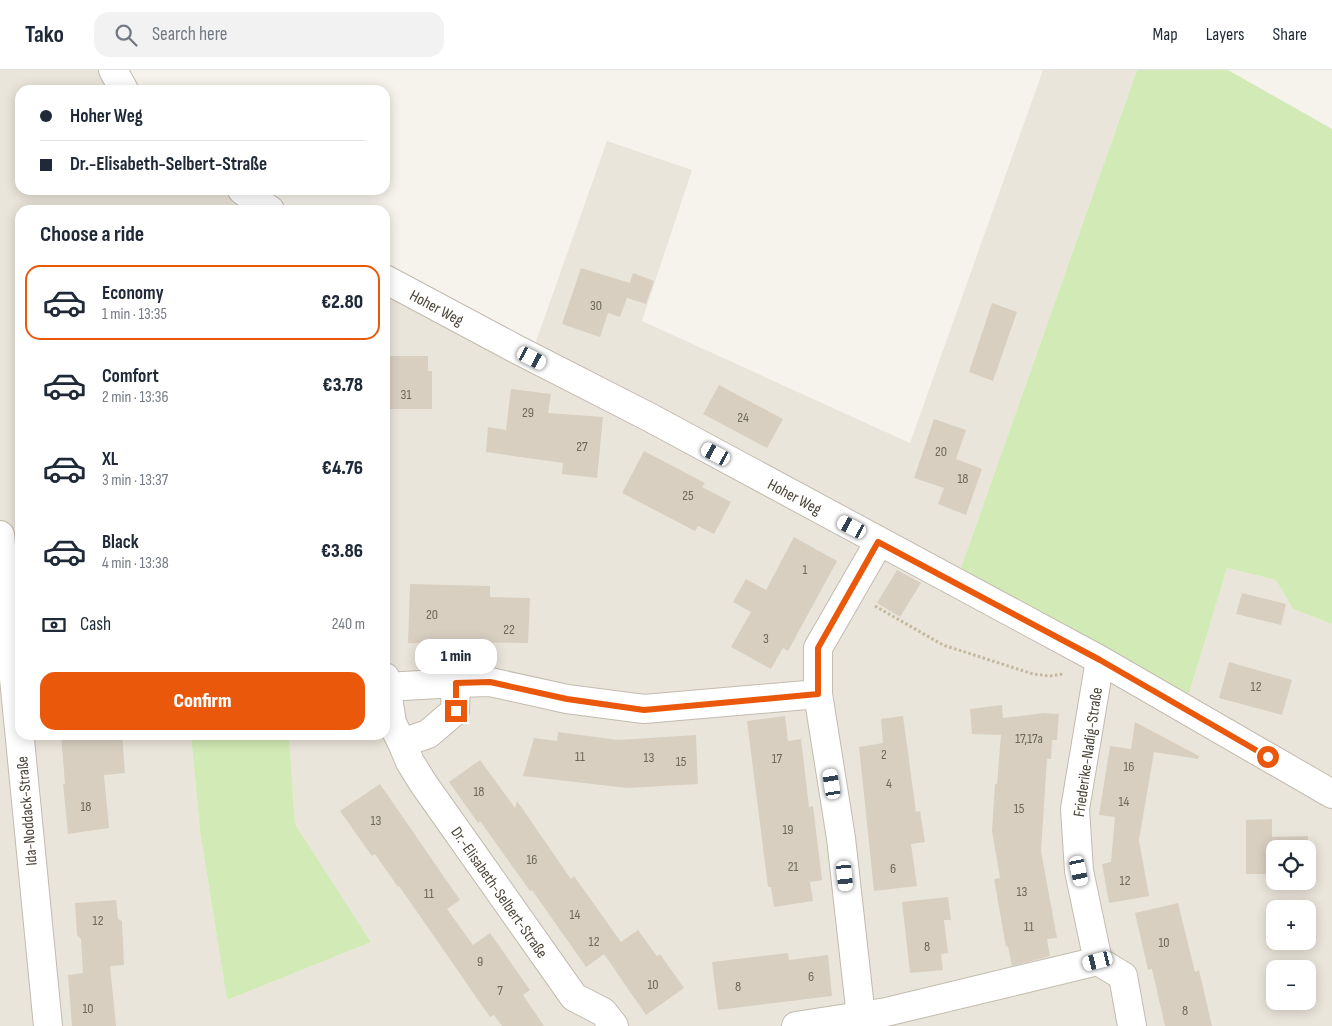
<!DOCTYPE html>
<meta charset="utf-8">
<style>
:root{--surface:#fff;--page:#f2f2f3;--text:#1f2937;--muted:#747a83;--line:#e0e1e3;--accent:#ea580c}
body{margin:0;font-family:"Sofia Sans Condensed",sans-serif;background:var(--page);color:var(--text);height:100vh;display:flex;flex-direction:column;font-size:19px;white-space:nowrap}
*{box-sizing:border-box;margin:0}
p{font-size:16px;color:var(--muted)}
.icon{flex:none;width:28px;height:28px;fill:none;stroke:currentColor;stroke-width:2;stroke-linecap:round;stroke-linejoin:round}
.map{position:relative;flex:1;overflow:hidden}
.details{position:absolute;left:15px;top:135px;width:375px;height:535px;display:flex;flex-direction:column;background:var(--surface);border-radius:15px;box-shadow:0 2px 12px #0003}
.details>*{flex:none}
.banner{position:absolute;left:15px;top:15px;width:375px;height:110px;border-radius:15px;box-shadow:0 2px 12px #0003;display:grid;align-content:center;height:110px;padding:0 25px;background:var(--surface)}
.fabs{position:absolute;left:1266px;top:770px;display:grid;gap:10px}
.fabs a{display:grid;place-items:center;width:50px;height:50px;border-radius:10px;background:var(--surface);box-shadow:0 2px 12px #0003;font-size:25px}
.end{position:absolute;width:22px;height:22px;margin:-11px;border:6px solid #ea580c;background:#fff;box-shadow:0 0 0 2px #fff}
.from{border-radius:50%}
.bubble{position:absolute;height:35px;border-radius:15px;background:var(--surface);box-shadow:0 2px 12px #0003;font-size:16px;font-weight:800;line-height:35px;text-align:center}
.car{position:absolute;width:15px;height:30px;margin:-15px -8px;border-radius:6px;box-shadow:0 0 4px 1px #0007;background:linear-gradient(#fff 24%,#345 0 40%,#fff 0 76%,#345 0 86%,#fff 0)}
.banner b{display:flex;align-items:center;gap:18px;height:48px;font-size:19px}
.banner b+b{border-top:1px solid var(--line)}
.banner i{width:12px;height:12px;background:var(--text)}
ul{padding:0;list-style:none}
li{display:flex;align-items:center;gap:15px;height:75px;margin:0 10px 8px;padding:0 15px;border:2px solid transparent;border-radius:15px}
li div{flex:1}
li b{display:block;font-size:19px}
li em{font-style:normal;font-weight:800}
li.on{border-color:var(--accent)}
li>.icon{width:45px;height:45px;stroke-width:1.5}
h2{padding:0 25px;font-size:22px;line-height:60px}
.pay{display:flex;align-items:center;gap:12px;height:55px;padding:0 25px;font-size:19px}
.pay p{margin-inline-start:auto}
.button{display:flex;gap:10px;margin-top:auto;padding:10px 25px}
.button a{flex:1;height:58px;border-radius:15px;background:var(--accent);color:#fff;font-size:20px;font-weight:800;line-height:58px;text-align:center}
header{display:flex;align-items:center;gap:30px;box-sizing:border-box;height:70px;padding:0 25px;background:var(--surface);border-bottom:1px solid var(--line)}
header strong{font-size:24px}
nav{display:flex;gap:28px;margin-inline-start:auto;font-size:18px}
.search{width:350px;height:45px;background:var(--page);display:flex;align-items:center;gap:12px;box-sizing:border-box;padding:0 18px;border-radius:15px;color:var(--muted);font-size:19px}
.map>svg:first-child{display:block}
.residential{fill:#eae5da;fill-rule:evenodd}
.green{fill:#d2eab5}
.building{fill:#d8cfc1}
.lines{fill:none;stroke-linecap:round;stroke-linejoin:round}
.minor-casing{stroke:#c2bbae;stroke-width:30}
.path{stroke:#c4b79f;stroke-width:3;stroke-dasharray:2.5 2.5;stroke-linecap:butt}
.minor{stroke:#fff;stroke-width:28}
.route{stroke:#ea580c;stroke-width:6}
.labels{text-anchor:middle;stroke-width:4;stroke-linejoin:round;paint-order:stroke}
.number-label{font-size:14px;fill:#6e675b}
.street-label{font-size:16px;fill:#4b4439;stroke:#fff}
</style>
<header>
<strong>Tako</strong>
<div class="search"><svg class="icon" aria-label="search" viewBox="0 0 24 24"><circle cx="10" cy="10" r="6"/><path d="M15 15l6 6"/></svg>Search here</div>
<nav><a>Map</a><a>Layers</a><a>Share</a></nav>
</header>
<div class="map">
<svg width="1332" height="956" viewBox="0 0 1332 956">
<rect width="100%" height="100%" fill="#f6f3ec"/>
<path class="residential" d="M 0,0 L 99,0 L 110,20 L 20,20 L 20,120 L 226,120 L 253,140 L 20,140 L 20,665 L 191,665 L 200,761 L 227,930 L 371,872 L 295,754 L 289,665 L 385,665 L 385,222 L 534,277 L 607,71 L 692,100 L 642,251 L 910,373 L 1043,0 L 1137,0 L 961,498 L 761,394 L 1223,670 L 1189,624 L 1227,498 L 1276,510 L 1293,539 L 1332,554 L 1332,956 L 0,956 ZM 1275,779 L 1308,779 L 1308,811 L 1275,811 ZM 1275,839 L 1308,839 L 1308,871 L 1275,871 ZM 1275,899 L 1308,899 L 1308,931 L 1275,931 Z"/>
<path class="green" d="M 1137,0 L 1228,0 L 1332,59 L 1332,554 L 1293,539 L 1276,510 L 1227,498 L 1189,624 L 961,498 Z
M 191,665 L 289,665 L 295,754 L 371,872 L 227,930 L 200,761 Z"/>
<path class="building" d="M 581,198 L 630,213 L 633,203 L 654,211 L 646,234 L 627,228 L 620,247 L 608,243 L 600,267 L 562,254 Z
M 992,233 L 1017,242 L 993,311 L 969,302 Z
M 385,286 L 428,286 L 428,301 L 432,301 L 432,339 L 385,339 Z
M 719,315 L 783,349 L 767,378 L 703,344 Z
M 511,319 L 551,324 L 548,343 L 603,347 L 597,408 L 562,404 L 563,393 L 486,382 L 488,357 L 506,360 Z
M 934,349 L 966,360 L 956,389 L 982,399 L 966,445 L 938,434 L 944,418 L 914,408 Z
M 644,381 L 705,413 L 702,417 L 731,432 L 714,464 L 698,456 L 695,461 L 622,423 Z
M 794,467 L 837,491 L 788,581 L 783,578 L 771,599 L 731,577 L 751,542 L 733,532 L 746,509 L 766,520 Z
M 897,500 L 921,513 L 900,547 L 877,533 Z
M 410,514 L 490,516 L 490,527 L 530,528 L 528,573 L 454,572 L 454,574 L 408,573 Z
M 1242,523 L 1286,534 L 1281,555 L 1236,544 Z
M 1229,592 L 1292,610 L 1282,645 L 1219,628 Z
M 1002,635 L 1003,648 L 1044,643 L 1059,644 L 1057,670 L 1052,670 L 1051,689 L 1047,689 L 1041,781 L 1057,868 L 1047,869 L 1050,886 L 1012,896 L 1008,876 L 1006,877 L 994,809 L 1000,808 L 992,761 L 995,714 L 997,714 L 1001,665 L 972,664 L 970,639 Z
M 785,646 L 788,671 L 801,669 L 809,737 L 813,736 L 822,810 L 810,812 L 813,831 L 774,837 L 771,817 L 768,817 L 747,651 Z
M 903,646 L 916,742 L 920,741 L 925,772 L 911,774 L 917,816 L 874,821 L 859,677 L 883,673 L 881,649 Z
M 1135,652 L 1199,686 L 1198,689 L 1154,682 L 1139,770 L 1149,826 L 1109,833 L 1102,794 L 1111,792 L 1115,747 L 1099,745 L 1110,676 L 1131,679 Z
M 558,662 L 618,670 L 696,665 L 698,714 L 627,718 L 523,706 L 534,668 L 557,671 Z
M 61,665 L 122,665 L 125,703 L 104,705 L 109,758 L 68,764 L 63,714 L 65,714 Z
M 480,690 L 515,738 L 517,731 L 571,809 L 574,806 L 621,872 L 586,897 L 532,820 L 530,821 L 480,751 L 478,753 L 449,712 Z
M 380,714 L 460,830 L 447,839 L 473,875 L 490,863 L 530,920 L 523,925 L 544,956 L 502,956 L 494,945 L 490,947 L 399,816 L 398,817 L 375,784 L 372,786 L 340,741 Z
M 1272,749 L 1272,767 L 1308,766 L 1309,819 L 1282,819 L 1282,811 L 1308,811 L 1308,779 L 1275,779 L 1275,804 L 1246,804 L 1246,750 Z
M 948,827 L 951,850 L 944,850 L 948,883 L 941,884 L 943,900 L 910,903 L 902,832 Z
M 116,830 L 118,849 L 122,851 L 124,895 L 110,896 L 116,956 L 72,956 L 68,905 L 83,903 L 81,869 L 77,865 L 75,833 Z
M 1178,833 L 1195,902 L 1199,900 L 1212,956 L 1165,956 L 1152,899 L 1148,900 L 1135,843 Z
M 638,860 L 657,886 L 660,884 L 684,918 L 646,945 L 604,884 Z
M 788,883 L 789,890 L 828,885 L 832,926 L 718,940 L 712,892 Z"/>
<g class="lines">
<g class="minor-casing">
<path id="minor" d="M 113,0 L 124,20
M 242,120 L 270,140
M 385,209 L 516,279 L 649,347 L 1100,590 L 1332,724
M 0,465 L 48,956
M 385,607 L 392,653 L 402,673
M 386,617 L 456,613
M 1098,891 L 1079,801 L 1075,739 L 1100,590
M 861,947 L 841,768 L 818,624 L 818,578 L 879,472
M 614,956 L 603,942 L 574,927 L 423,713 L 410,692 L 402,673 L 428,664 L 455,641 L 456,613 L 490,612 L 567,629 L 644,639 L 818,624
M 796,956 L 886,942 L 1098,891 L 1123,906 L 1132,956"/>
</g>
<path class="path" d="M 875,536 L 943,575 L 1033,604 L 1050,606 L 1063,604"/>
<use href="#minor" class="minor"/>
</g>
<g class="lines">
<path class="route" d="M 456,641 L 456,613 L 490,612 L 567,629 L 644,640 L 818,624 L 818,578 L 878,472 L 1100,590 L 1268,687"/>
</g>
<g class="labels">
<g class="number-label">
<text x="596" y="240">30</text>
<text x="406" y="329">31</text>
<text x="528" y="347">29</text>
<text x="743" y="352">24</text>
<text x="582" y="381">27</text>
<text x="941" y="386">20</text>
<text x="963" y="413">18</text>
<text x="688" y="430">25</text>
<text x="805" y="504">1</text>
<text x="432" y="549">20</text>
<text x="509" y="564">22</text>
<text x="766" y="573">3</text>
<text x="1256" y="621">12</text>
<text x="1029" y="673">17,17a</text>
<text x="884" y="689">2</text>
<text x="580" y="691">11</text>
<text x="649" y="692">13</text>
<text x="777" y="693">17</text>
<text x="681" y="696">15</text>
<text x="1129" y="701">16</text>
<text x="889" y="718">4</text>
<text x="479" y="726">18</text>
<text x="1124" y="736">14</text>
<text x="86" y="741">18</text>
<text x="1019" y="743">15</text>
<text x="376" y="755">13</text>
<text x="788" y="764">19</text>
<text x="532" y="794">16</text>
<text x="793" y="801">21</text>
<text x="893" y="803">6</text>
<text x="1125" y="815">12</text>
<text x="1022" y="826">13</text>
<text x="429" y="828">11</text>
<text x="575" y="849">14</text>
<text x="98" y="855">12</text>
<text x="1029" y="861">11</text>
<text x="594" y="876">12</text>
<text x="1164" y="877">10</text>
<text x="927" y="881">8</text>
<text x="480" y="896">9</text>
<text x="811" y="911">6</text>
<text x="653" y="919">10</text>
<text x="738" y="921">8</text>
<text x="500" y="925">7</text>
<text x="88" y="943">10</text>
<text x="1185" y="945">8</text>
</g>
<g class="street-label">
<text transform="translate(437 237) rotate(28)" y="6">Hoher Weg</text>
<text transform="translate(795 426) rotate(28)" y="6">Hoher Weg</text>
<text transform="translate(1087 682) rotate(-82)" y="6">Friederike-Nadig-Straße</text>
<text transform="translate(26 741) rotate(-95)" y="6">Ida-Noddack-Straße</text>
<text transform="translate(500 822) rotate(55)" y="6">Dr.-Elisabeth-Selbert-Straße</text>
</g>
</g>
</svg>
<div class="fabs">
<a><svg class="icon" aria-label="locate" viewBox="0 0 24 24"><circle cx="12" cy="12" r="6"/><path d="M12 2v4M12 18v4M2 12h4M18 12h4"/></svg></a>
<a>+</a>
<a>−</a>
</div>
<i class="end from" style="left:1268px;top:687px"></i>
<i class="end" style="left:456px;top:641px"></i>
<div class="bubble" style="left:415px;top:569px;width:82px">1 min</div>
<i class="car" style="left:532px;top:288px;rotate:117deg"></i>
<i class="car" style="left:716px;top:384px;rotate:298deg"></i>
<i class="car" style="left:852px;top:457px;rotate:298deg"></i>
<i class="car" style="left:832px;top:714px;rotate:351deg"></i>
<i class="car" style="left:1079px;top:801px;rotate:168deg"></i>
<i class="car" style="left:845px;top:806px;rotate:174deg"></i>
<i class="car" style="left:1098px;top:891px;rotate:256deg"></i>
<div class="banner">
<b><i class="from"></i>Hoher Weg</b>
<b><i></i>Dr.-Elisabeth-Selbert-Straße</b>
</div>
<section class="details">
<h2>Choose a ride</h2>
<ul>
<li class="on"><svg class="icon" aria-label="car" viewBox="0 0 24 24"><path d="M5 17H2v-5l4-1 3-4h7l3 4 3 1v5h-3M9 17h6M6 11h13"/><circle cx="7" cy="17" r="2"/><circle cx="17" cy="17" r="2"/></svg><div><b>Economy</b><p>1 min · 13:35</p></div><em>€2.80</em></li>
<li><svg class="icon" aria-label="car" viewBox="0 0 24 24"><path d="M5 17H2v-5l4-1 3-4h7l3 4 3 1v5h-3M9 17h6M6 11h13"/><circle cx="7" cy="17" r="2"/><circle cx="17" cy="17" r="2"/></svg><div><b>Comfort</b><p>2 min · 13:36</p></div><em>€3.78</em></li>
<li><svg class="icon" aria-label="car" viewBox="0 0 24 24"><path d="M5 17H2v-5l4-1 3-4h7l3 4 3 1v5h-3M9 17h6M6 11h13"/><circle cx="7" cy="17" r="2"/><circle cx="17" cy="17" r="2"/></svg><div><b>XL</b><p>3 min · 13:37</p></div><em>€4.76</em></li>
<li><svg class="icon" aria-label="car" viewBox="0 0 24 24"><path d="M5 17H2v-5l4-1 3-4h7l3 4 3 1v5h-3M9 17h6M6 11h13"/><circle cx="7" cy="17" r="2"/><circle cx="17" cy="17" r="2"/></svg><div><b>Black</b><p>4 min · 13:38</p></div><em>€3.86</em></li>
</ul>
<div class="pay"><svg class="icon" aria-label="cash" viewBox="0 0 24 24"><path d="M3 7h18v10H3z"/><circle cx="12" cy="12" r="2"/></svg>Cash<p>240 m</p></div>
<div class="button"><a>Confirm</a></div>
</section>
</div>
